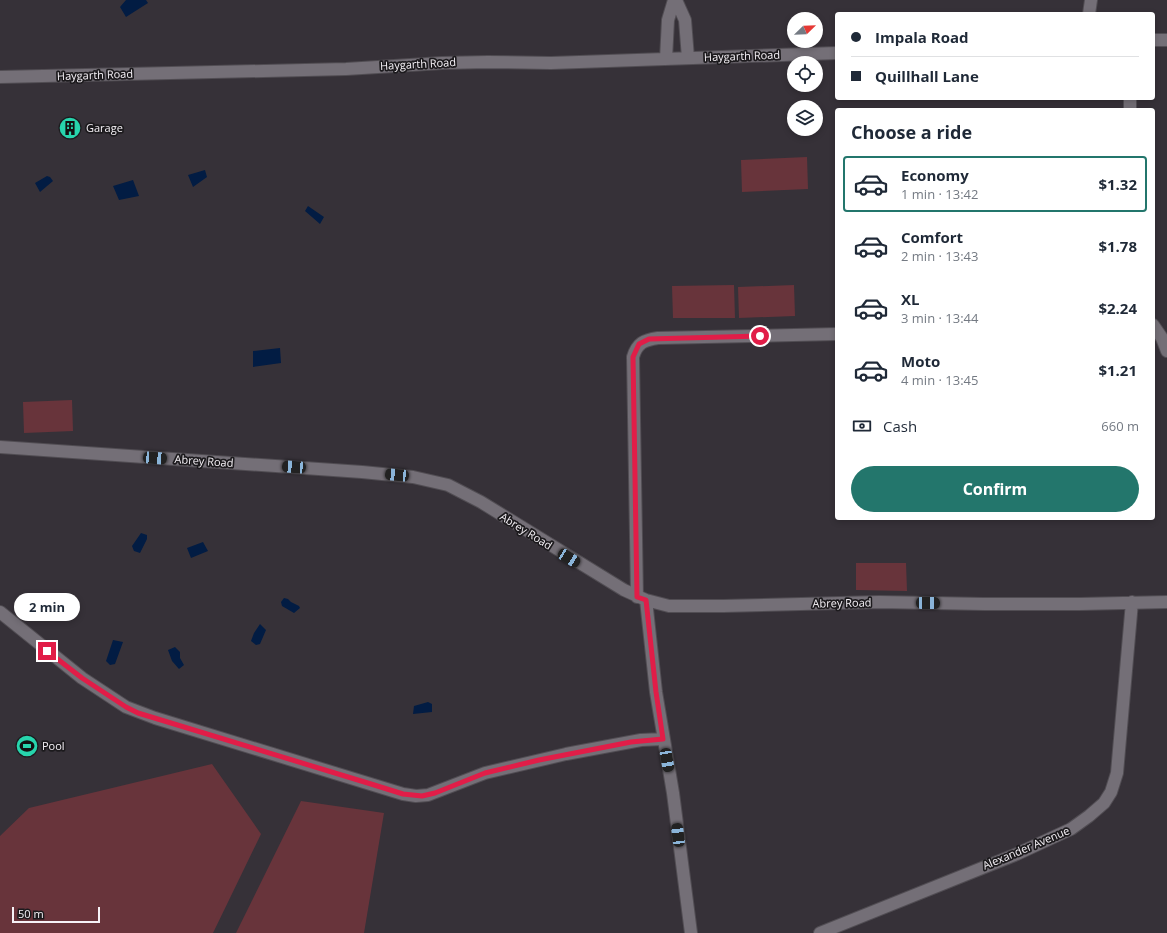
<!DOCTYPE html>
<meta charset="utf-8">
<style>
:root{--surface:#fff;--page:#f6f6f7;--text:#1f2937;--muted:#747a83;--line:#e0e1e3;--accent:#23766c}
body{margin:0;font-family:"Open Sans",sans-serif;background:var(--page);color:var(--text);height:100vh;display:flex;flex-direction:column;font-size:15px;white-space:nowrap}
*{box-sizing:border-box;margin:0}
p{font-size:13px;color:var(--muted)}
.icon{flex:none;width:22px;height:22px;fill:none;stroke:currentColor;stroke-width:2;stroke-linecap:round;stroke-linejoin:round}
.map{position:relative;flex:1;overflow:hidden}
.side{position:absolute;left:835px;top:108px;width:320px;height:412px;display:flex;flex-direction:column;background:var(--surface);border-radius:4px;box-shadow:0 2px 6px #0003}
.side>*{flex:none}
.guide{position:absolute;left:835px;top:12px;width:320px;height:88px;border-radius:4px;box-shadow:0 2px 6px #0003;display:grid;align-content:center;height:88px;padding:0 16px;background:var(--surface)}
.needle{width:26px;rotate:67deg}
.buttons{position:absolute;left:787px;top:12px;display:grid;gap:8px}
.buttons a{display:grid;place-items:center;width:36px;height:36px;border-radius:50%;background:var(--surface);box-shadow:0 2px 6px #0003;font-size:20px}
.scale{position:absolute;left:12px;bottom:10px;width:88px;box-sizing:border-box;padding-left:4px;border:2px solid #f6f2f7;border-top:0;font-size:11px;line-height:14px;white-space:nowrap;color:#f6f2f7;-webkit-text-stroke:3px #1c1a1d;paint-order:stroke}
.end{position:absolute;width:18px;height:18px;margin:-9px;border:5px solid #e11d48;background:#fff;box-shadow:0 0 0 2px #fff}
.from{border-radius:50%}
.bubble{position:absolute;height:28px;border-radius:14px;background:var(--surface);box-shadow:0 2px 6px #0003;font-size:13px;font-weight:700;line-height:28px;text-align:center}
.car{position:absolute;width:12px;height:24px;margin:-12px -6px;border-radius:5px;box-shadow:0 0 3px 1px #0007;background:linear-gradient(#222 24%,#8ab4d8 0 40%,#222 0 76%,#8ab4d8 0 86%,#222 0)}
.guide b{display:flex;align-items:center;gap:14px;height:38px;font-size:15px}
.guide b+b{border-top:1px solid var(--line)}
.guide i{width:10px;height:10px;background:var(--text)}
ul{padding:0;list-style:none}
li{display:flex;align-items:center;gap:12px;height:56px;margin:0 8px 6px;padding:0 8px;border:2px solid transparent;border-radius:4px}
li div{flex:1}
li b{display:block;font-size:15px}
li em{font-style:normal;font-weight:700}
li.current{border-color:var(--accent)}
li>.icon{width:36px;height:36px;stroke-width:1.5}
h2{padding:0 16px;font-size:18px;line-height:48px}
.pay{display:flex;align-items:center;gap:10px;height:44px;padding:0 16px;font-size:15px}
.pay p{margin-inline-start:auto}
.button{display:flex;gap:8px;margin-top:auto;padding:8px 16px}
.button a{flex:1;height:46px;border-radius:24px;background:var(--accent);color:#fff;font-size:16px;font-weight:700;line-height:46px;text-align:center}
.map>svg:first-child{display:block}
.green{fill:#68343b}
.water{fill:#021c43}
.lines{fill:none;stroke-linecap:round;stroke-linejoin:round}
.street-casing{stroke:#514d53;stroke-width:14}
.street{stroke:#746f77;stroke-width:12}
.route{stroke:#e11d48;stroke-width:5}
.labels{text-anchor:middle;stroke-width:3.5;stroke-linejoin:round;paint-order:stroke}
.street-label{font-size:11px;fill:#f6f2f7;stroke:#1c1a1d}
.poi-label{font-size:11px;fill:#f6f2f7;stroke:#1c1a1d;text-anchor:start}
</style>
<div class="map">
<svg width="1167" height="933" viewBox="0 0 1167 933">
<rect width="100%" height="100%" fill="#363138"/>
<path class="green" d="M 807,157 L 808,189 L 742,192 L 741,160 Z
M 734,285 L 735,318 L 673,318 L 672,286 Z
M 794,285 L 795,316 L 739,318 L 738,287 Z
M 72,400 L 73,431 L 24,433 L 23,402 Z
M 856,563 L 906,563 L 907,591 L 856,590 Z
M 212,764 L 261,834 L 213,933 L 0,933 L 0,836 L 29,808 Z
M 301,801 L 384,813 L 364,933 L 236,933 Z"/>
<path class="water" d="M 126,0 L 146,0 L 148,3 L 126,17 L 120,7 Z
M 205,170 L 207,177 L 193,187 L 188,175 Z
M 47,176 L 50,177 L 53,181 L 40,192 L 35,183 Z
M 133,180 L 139,196 L 119,200 L 113,186 Z
M 308,206 L 324,217 L 320,224 L 305,211 Z
M 280,348 L 281,363 L 253,367 L 253,351 Z
M 141,533 L 147,535 L 147,539 L 140,553 L 134,551 L 132,546 Z
M 203,542 L 208,551 L 191,558 L 187,548 Z
M 284,598 L 288,599 L 291,602 L 299,606 L 300,608 L 294,613 L 282,606 L 281,602 Z
M 260,624 L 266,630 L 260,644 L 256,645 L 251,641 L 254,633 Z
M 113,640 L 123,642 L 115,664 L 110,665 L 106,661 Z
M 175,647 L 180,652 L 180,658 L 184,665 L 179,669 L 172,661 L 168,650 Z
M 428,702 L 432,704 L 432,712 L 413,714 L 414,706 Z
M 23,739 L 34,741 L 32,753 L 21,751 Z"/>
<g class="lines">
<g class="street-casing">
<path id="street" d="M 676,0 L 685,20 L 688,58
M 1089,14 L 1091,0
M 1153,40 L 1167,40
M 666,59 L 668,20 L 674,0
M 0,77 L 346,69 L 442,63 L 488,62 L 551,63 L 837,53
M 1130,98 L 1130,110
M 1153,325 L 1162,338 L 1167,351
M 0,447 L 362,472 L 413,477 L 448,485 L 481,502 L 624,590 L 646,600 L 669,606 L 723,606 L 879,602 L 984,604 L 1080,604 L 1167,602
M 637,597 L 633,357 C 637,343 644,340 658,338 L 837,334
M 646,600 L 656,692 L 673,793 L 691,933
M 0,612 L 82,678 L 126,707 L 155,718 L 403,794 L 416,796 L 428,795 L 485,773 L 566,754 L 641,740 L 663,739
M 820,933 L 1017,854 L 1071,829 L 1089,816 L 1104,803 L 1111,792 L 1117,773 L 1132,602"/>
</g>
<use href="#street" class="street"/>
</g>
<g class="lines">
<path class="route" d="M 47,651 L 82,678 L 126,707 L 138,713 L 371,784 L 403,794 L 422,796 L 435,793 L 485,773 L 539,760 L 631,742 L 663,739 L 656,692 L 646,600 L 637,597 L 633,357 L 639,344 L 649,339 L 760,336"/>
</g>
<defs>
<g id="building-disc" transform="scale(1.15)"><circle r="9.5" fill="#27d5ad" stroke="#1c1a1d"/><path d="M-4-6H4V6H1V3H-1V6H-4ZM-2.5-4.3h1.7v1.8h-1.7ZM.8-4.3h1.7v1.8H.8ZM-2.5-1h1.7V.8h-1.7ZM.8-1h1.7V.8H.8Z" fill="#111"/></g>
<g id="stadium-disc" transform="scale(1.15)"><circle r="9.5" fill="#27d5ad" stroke="#1c1a1d"/><path d="M0-5a6.5 5 0 1 0 0 10a6.5 5 0 1 0 0-10ZM-3.5-1.8h7v3.6h-7Z" fill="#111"/></g>
</defs>
<g fill-rule="evenodd">
<use href="#building-disc" x="70" y="128"/>
<use href="#stadium-disc" x="27" y="746"/>
</g>
<g class="labels">
<g class="street-label">
<text transform="translate(742 56) rotate(-2)" y="4">Haygarth Road</text>
<text transform="translate(418 64) rotate(-3)" y="4">Haygarth Road</text>
<text transform="translate(95 75) rotate(-2)" y="4">Haygarth Road</text>
<text transform="translate(204 461) rotate(4)" y="4">Abrey Road</text>
<text transform="translate(526 531) rotate(32)" y="4">Abrey Road</text>
<text transform="translate(842 603) rotate(-1)" y="4">Abrey Road</text>
<text transform="translate(1026 848) rotate(-23)" y="4">Alexander Avenue</text>
</g>
<g class="poi-label">
<text x="86" y="132">Garage</text>
<text x="42" y="750">Pool</text>
</g>
</g>
</svg>
<div class="buttons">
<a><svg class="needle" viewBox="-14 -14 28 28"><path d="M0-13l5 13h-10z" fill="#e53935"/><path d="M0 13l5-13h-10z" fill="#747a83"/></svg></a>
<a><svg class="icon" aria-label="locate" viewBox="0 0 24 24"><circle cx="12" cy="12" r="6"/><path d="M12 2v4M12 18v4M2 12h4M18 12h4"/></svg></a>
<a><svg class="icon" aria-label="layers" viewBox="0 0 24 24"><path d="M12 4l9 5-9 5-9-5zM3 14l9 5 9-5"/></svg></a>
</div>
<div class="scale">50 m</div>
<i class="end from" style="left:760px;top:336px"></i>
<i class="end" style="left:47px;top:651px"></i>
<div class="bubble" style="left:14px;top:593px;width:66px">2 min</div>
<i class="car" style="left:155px;top:458px;rotate:94deg"></i>
<i class="car" style="left:294px;top:467px;rotate:274deg"></i>
<i class="car" style="left:397px;top:475px;rotate:275deg"></i>
<i class="car" style="left:569px;top:558px;rotate:122deg"></i>
<i class="car" style="left:928px;top:603px;rotate:91deg"></i>
<i class="car" style="left:667px;top:760px;rotate:170deg"></i>
<i class="car" style="left:678px;top:835px;rotate:353deg"></i>
<div class="guide">
<b><i class="from"></i>Impala Road</b>
<b><i></i>Quillhall Lane</b>
</div>
<section class="side">
<h2>Choose a ride</h2>
<ul>
<li class="current"><svg class="icon" aria-label="car" viewBox="0 0 24 24"><path d="M5 17H2v-5l4-1 3-4h7l3 4 3 1v5h-3M9 17h6M6 11h13"/><circle cx="7" cy="17" r="2"/><circle cx="17" cy="17" r="2"/></svg><div><b>Economy</b><p>1 min · 13:42</p></div><em>$1.32</em></li>
<li><svg class="icon" aria-label="car" viewBox="0 0 24 24"><path d="M5 17H2v-5l4-1 3-4h7l3 4 3 1v5h-3M9 17h6M6 11h13"/><circle cx="7" cy="17" r="2"/><circle cx="17" cy="17" r="2"/></svg><div><b>Comfort</b><p>2 min · 13:43</p></div><em>$1.78</em></li>
<li><svg class="icon" aria-label="car" viewBox="0 0 24 24"><path d="M5 17H2v-5l4-1 3-4h7l3 4 3 1v5h-3M9 17h6M6 11h13"/><circle cx="7" cy="17" r="2"/><circle cx="17" cy="17" r="2"/></svg><div><b>XL</b><p>3 min · 13:44</p></div><em>$2.24</em></li>
<li><svg class="icon" aria-label="car" viewBox="0 0 24 24"><path d="M5 17H2v-5l4-1 3-4h7l3 4 3 1v5h-3M9 17h6M6 11h13"/><circle cx="7" cy="17" r="2"/><circle cx="17" cy="17" r="2"/></svg><div><b>Moto</b><p>4 min · 13:45</p></div><em>$1.21</em></li>
</ul>
<div class="pay"><svg class="icon" aria-label="cash" viewBox="0 0 24 24"><path d="M3 7h18v10H3z"/><circle cx="12" cy="12" r="2"/></svg>Cash<p>660 m</p></div>
<div class="button"><a>Confirm</a></div>
</section>
</div>
